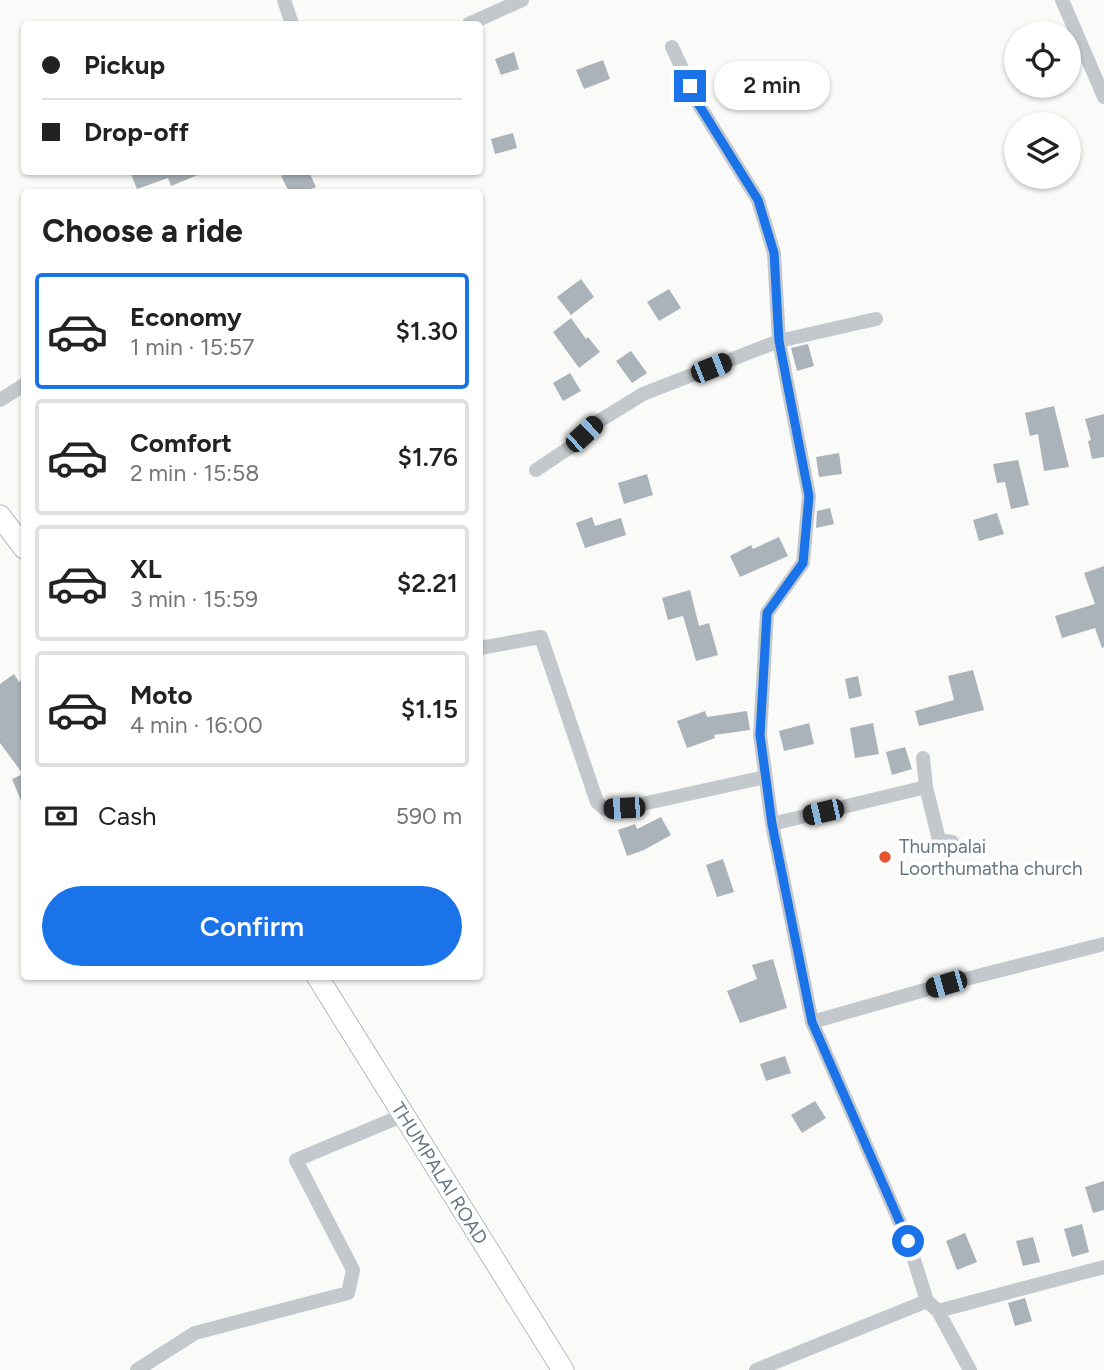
<!DOCTYPE html>
<meta charset="utf-8">
<style>
:root{--surface:#fff;--page:#f6f6f6;--text:#222;--muted:#767676;--line:#e0e0e0;--accent:#1a73e8}
body{margin:0;font-family:Figtree,sans-serif;background:var(--page);color:var(--text);height:100vh;display:flex;flex-direction:column;font-size:26px;white-space:nowrap}
*{box-sizing:border-box;margin:0}
p{font-size:23px;color:var(--muted)}
.icon{flex:none;width:38px;height:38px;fill:none;stroke:currentColor;stroke-width:2;stroke-linecap:round;stroke-linejoin:round}
.map{position:relative;flex:1;overflow:hidden}
.details{position:absolute;left:21px;top:189px;width:462px;height:791px;display:flex;flex-direction:column;background:var(--surface);border-radius:7px;box-shadow:0 2px 5px #0004}
.details>*{flex:none}
.hud{position:absolute;left:21px;top:21px;width:462px;height:154px;border-radius:7px;box-shadow:0 2px 5px #0004;display:grid;align-content:center;height:154px;padding:0 21px;background:var(--surface)}
.tools{position:absolute;left:1004px;top:21px;display:grid;gap:14px}
.tools a{display:grid;place-items:center;width:77px;height:77px;border-radius:50%;background:var(--surface);box-shadow:0 2px 5px #0004;font-size:35px}
.end{position:absolute;width:32px;height:32px;margin:-16px;border:9px solid #1a73e8;background:#fff;box-shadow:0 0 0 4px #fff}
.from{border-radius:50%}
.bubble{position:absolute;height:49px;border-radius:24px;background:var(--surface);box-shadow:0 2px 5px #0004;font-size:23px;font-weight:600;line-height:49px;text-align:center}
.car{position:absolute;width:21px;height:42px;margin:-21px -10px;border-radius:9px;box-shadow:0 0 5px 2px #0007;background:linear-gradient(#222 24%,#8ab4d8 0 40%,#222 0 76%,#8ab4d8 0 86%,#222 0)}
.hud b{display:flex;align-items:center;gap:24px;height:66px;font-size:26px}
.hud b+b{border-top:2px solid var(--line)}
.hud i{width:18px;height:18px;background:var(--text)}
ul{padding:0;list-style:none}
li{display:flex;align-items:center;gap:21px;height:116px;margin:0 14px 10px;padding:0 7px;border:4px solid var(--line);border-radius:7px}
li div{flex:1}
li b{display:block;font-size:26px}
li em{font-style:normal;font-weight:600}
li.selected{border-color:var(--accent)}
li>.icon{width:63px;height:63px;stroke-width:1.5}
h2{padding:0 21px;font-size:32px;line-height:84px}
.pay{display:flex;align-items:center;gap:18px;height:77px;padding:0 21px;font-size:26px}
.pay p{margin-inline-start:auto}
.action{display:flex;gap:14px;margin-top:auto;padding:14px 21px}
.action a{flex:1;height:80px;border-radius:42px;background:var(--accent);color:#fff;font-size:28px;font-weight:600;line-height:80px;text-align:center}
.map>svg:first-child{display:block}
.building{fill:#aab3b9}
.lines{fill:none;stroke-linecap:round;stroke-linejoin:round}
.secondary-casing{stroke:#b3babf;stroke-width:23}
.street{stroke:#c3c8cc;stroke-width:14}
.secondary{stroke:#fff;stroke-width:21}
.route{stroke:#1a73e8;stroke-width:9}
.poi-dot{fill:#e4572e;stroke:#fff;stroke-width:2.5}
.labels{text-anchor:middle;stroke-width:7;stroke-linejoin:round;paint-order:stroke}
.poi-label{font-size:19px;fill:#657683;stroke:#fff;text-anchor:start}
.street-label{font-size:19px;fill:#657683;stroke:#fff}
</style>
<div class="map">
<svg width="1104" height="1370" viewBox="0 0 1104 1370">
<rect width="100%" height="100%" fill="#fafaf8"/>
<path class="building" d="M 514,52 L 519,69 L 501,75 L 495,59 Z
M 603,60 L 610,79 L 584,89 L 576,70 Z
M 513,133 L 517,148 L 495,154 L 491,139 Z
M 130,172 L 205,172 L 171,186 L 168,178 L 137,189 Z
M 290,172 L 309,172 L 316,187 L 304,192 L 289,192 L 281,176 Z
M 581,279 L 594,297 L 571,315 L 557,297 Z
M 669,289 L 681,308 L 659,321 L 647,302 Z
M 571,318 L 586,339 L 588,337 L 600,352 L 579,368 L 553,332 Z
M 808,344 L 814,366 L 797,371 L 791,348 Z
M 631,351 L 647,373 L 632,383 L 616,361 Z
M 570,373 L 581,391 L 563,401 L 553,383 Z
M 1054,406 L 1069,467 L 1044,471 L 1038,434 L 1030,436 L 1025,413 Z
M 1104,414 L 1104,457 L 1092,459 L 1088,441 L 1091,440 L 1085,419 Z
M 839,453 L 842,474 L 819,477 L 816,457 Z
M 1018,460 L 1029,505 L 1011,509 L 1005,482 L 997,483 L 993,464 Z
M 647,474 L 653,495 L 624,504 L 618,483 Z
M 830,508 L 834,524 L 816,528 L 817,511 Z
M 997,513 L 1004,534 L 979,541 L 973,520 Z
M 592,517 L 595,526 L 621,518 L 626,535 L 585,548 L 576,523 Z
M 779,537 L 788,556 L 740,577 L 730,556 L 751,545 L 753,549 Z
M 1104,566 L 1104,647 L 1102,648 L 1095,628 L 1062,638 L 1055,616 L 1095,604 L 1084,573 Z
M 690,590 L 699,626 L 709,623 L 718,655 L 696,661 L 683,616 L 668,620 L 662,598 Z
M 973,670 L 984,710 L 919,726 L 915,711 L 954,700 L 948,676 Z
M 14,674 L 19,682 L 24,678 L 24,808 L 12,779 L 23,774 L 0,743 L 0,684 Z
M 858,676 L 862,696 L 849,699 L 845,679 Z
M 705,711 L 707,717 L 747,711 L 750,730 L 714,735 L 715,738 L 687,748 L 677,721 Z
M 809,723 L 814,744 L 784,751 L 779,731 Z
M 873,723 L 879,754 L 855,758 L 850,728 Z
M 905,747 L 912,769 L 892,775 L 886,752 Z
M 661,817 L 671,835 L 644,850 L 627,856 L 618,830 L 635,824 L 637,829 Z
M 723,859 L 734,892 L 717,897 L 706,865 Z
M 773,959 L 787,1008 L 740,1023 L 727,991 L 757,979 L 752,965 Z
M 785,1056 L 791,1073 L 766,1081 L 760,1064 Z
M 815,1101 L 826,1118 L 802,1133 L 791,1115 Z
M 1104,1181 L 1104,1210 L 1093,1213 L 1085,1187 Z
M 1082,1224 L 1089,1252 L 1072,1257 L 1064,1229 Z
M 965,1233 L 977,1262 L 957,1270 L 946,1241 Z
M 1033,1237 L 1040,1262 L 1023,1266 L 1016,1241 Z
M 1025,1298 L 1032,1321 L 1015,1326 L 1008,1303 Z"/>
<g class="lines">
<g class="secondary-casing">
<path id="secondary" d="M 0,516 L 24,548
M 317,976 L 563,1370"/>
</g>
<path class="street" d="M 284,0 L 292,24
M 1062,0 L 1104,97
M 469,24 L 522,0
M 672,47 L 699,105 L 758,200 L 774,253 L 779,341 L 809,496 L 803,563 L 767,613 L 760,735 L 772,824 L 812,1022 L 908,1241 L 927,1301 L 938,1311 L 970,1370
M 0,400 L 24,385
M 536,470 L 572,446 L 596,423 L 643,394 L 779,341 L 876,319
M 480,648 L 541,637 L 597,802 L 605,809 L 624,808 L 765,777
M 923,758 L 926,787 L 939,840 L 952,842
M 772,824 L 926,787
M 812,1022 L 946,984 L 1104,944
M 938,1311 L 1104,1267
M 137,1370 L 195,1333 L 348,1293 L 353,1270 L 296,1160 L 404,1115
M 756,1370 L 927,1301"/>
<use href="#secondary" class="secondary"/>
</g>
<g class="lines">
<path class="route" d="M 690,86 L 699,105 L 758,200 L 774,253 L 779,341 L 809,496 L 803,563 L 767,613 L 760,735 L 772,824 L 812,1022 L 908,1241"/>
</g>
<circle class="poi-dot" cx="885" cy="857" r="7"/>
<g class="labels">
<g class="poi-label">
<text x="899" y="853">Thumpalai<tspan x="899" dy="22">Loorthumatha church</tspan></text>
</g>
<g class="street-label">
<text transform="translate(440 1173) rotate(58)" y="7">THUMPALAI ROAD</text>
</g>
</g>
</svg>
<div class="tools">
<a><svg class="icon" aria-label="locate" viewBox="0 0 24 24"><circle cx="12" cy="12" r="6"/><path d="M12 2v4M12 18v4M2 12h4M18 12h4"/></svg></a>
<a><svg class="icon" aria-label="layers" viewBox="0 0 24 24"><path d="M12 4l9 5-9 5-9-5zM3 14l9 5 9-5"/></svg></a>
</div>
<i class="end from" style="left:908px;top:1241px"></i>
<i class="end" style="left:690px;top:86px"></i>
<div class="bubble" style="left:714px;top:61px;width:116px">2 min</div>
<i class="car" style="left:711px;top:368px;rotate:68deg"></i>
<i class="car" style="left:584px;top:434px;rotate:47deg"></i>
<i class="car" style="left:624px;top:808px;rotate:267deg"></i>
<i class="car" style="left:823px;top:812px;rotate:257deg"></i>
<i class="car" style="left:946px;top:984px;rotate:254deg"></i>
<div class="hud">
<b><i class="from"></i>Pickup</b>
<b><i></i>Drop-off</b>
</div>
<section class="details">
<h2>Choose a ride</h2>
<ul>
<li class="selected"><svg class="icon" aria-label="car" viewBox="0 0 24 24"><path d="M5 17H2v-5l4-1 3-4h7l3 4 3 1v5h-3M9 17h6M6 11h13"/><circle cx="7" cy="17" r="2"/><circle cx="17" cy="17" r="2"/></svg><div><b>Economy</b><p>1 min · 15:57</p></div><em>$1.30</em></li>
<li><svg class="icon" aria-label="car" viewBox="0 0 24 24"><path d="M5 17H2v-5l4-1 3-4h7l3 4 3 1v5h-3M9 17h6M6 11h13"/><circle cx="7" cy="17" r="2"/><circle cx="17" cy="17" r="2"/></svg><div><b>Comfort</b><p>2 min · 15:58</p></div><em>$1.76</em></li>
<li><svg class="icon" aria-label="car" viewBox="0 0 24 24"><path d="M5 17H2v-5l4-1 3-4h7l3 4 3 1v5h-3M9 17h6M6 11h13"/><circle cx="7" cy="17" r="2"/><circle cx="17" cy="17" r="2"/></svg><div><b>XL</b><p>3 min · 15:59</p></div><em>$2.21</em></li>
<li><svg class="icon" aria-label="car" viewBox="0 0 24 24"><path d="M5 17H2v-5l4-1 3-4h7l3 4 3 1v5h-3M9 17h6M6 11h13"/><circle cx="7" cy="17" r="2"/><circle cx="17" cy="17" r="2"/></svg><div><b>Moto</b><p>4 min · 16:00</p></div><em>$1.15</em></li>
</ul>
<div class="pay"><svg class="icon" aria-label="cash" viewBox="0 0 24 24"><path d="M3 7h18v10H3z"/><circle cx="12" cy="12" r="2"/></svg>Cash<p>590 m</p></div>
<div class="action"><a>Confirm</a></div>
</section>
</div>
